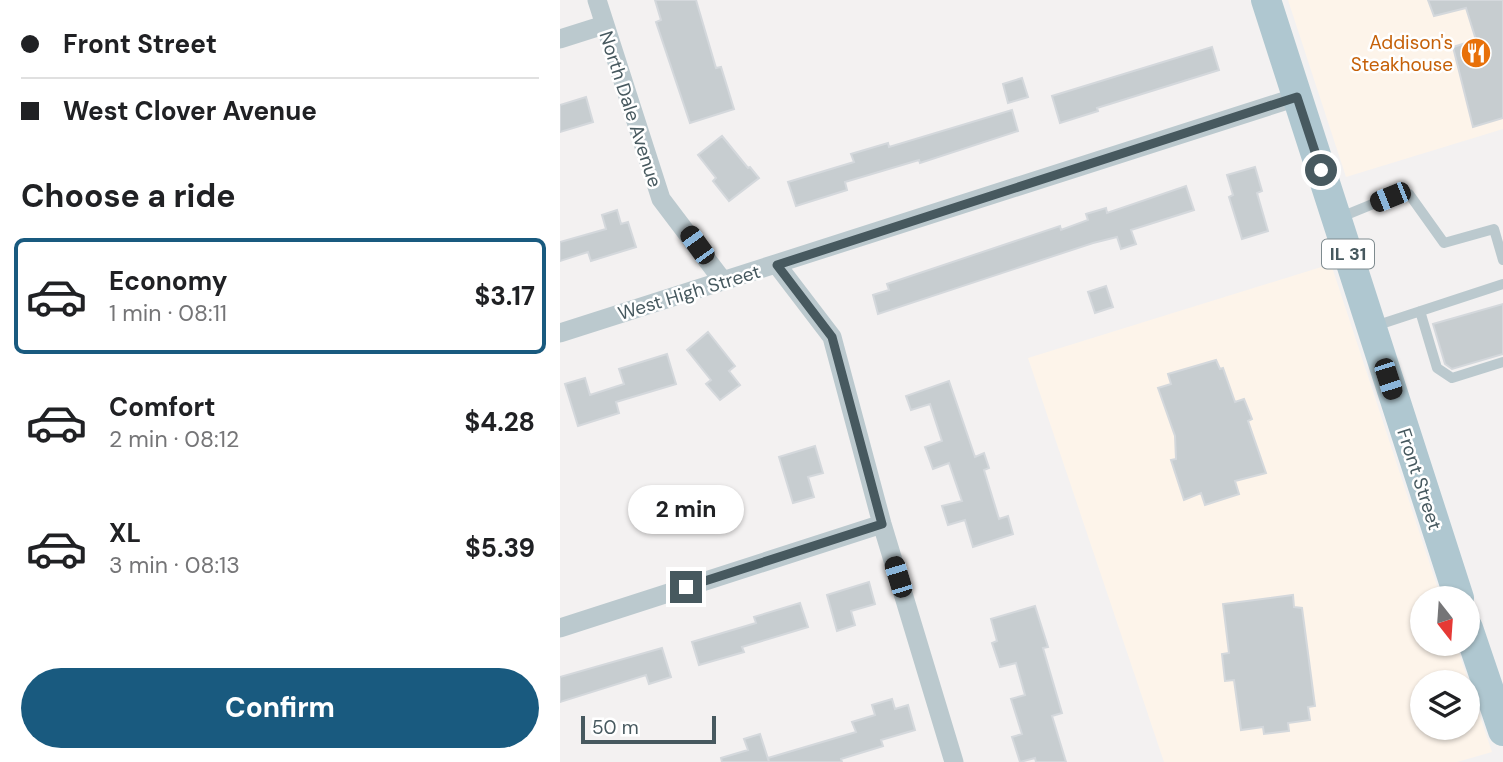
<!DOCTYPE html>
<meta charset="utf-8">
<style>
:root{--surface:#fff;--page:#f6f6f6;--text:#202124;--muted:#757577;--line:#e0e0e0;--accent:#195a7f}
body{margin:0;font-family:"DM Sans",sans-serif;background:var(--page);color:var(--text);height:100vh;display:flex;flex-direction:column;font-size:26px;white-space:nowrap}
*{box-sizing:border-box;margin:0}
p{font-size:23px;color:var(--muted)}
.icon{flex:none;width:38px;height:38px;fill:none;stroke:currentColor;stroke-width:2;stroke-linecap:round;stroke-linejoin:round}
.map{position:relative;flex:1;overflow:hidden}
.panel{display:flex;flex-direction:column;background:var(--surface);width:560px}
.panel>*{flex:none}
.hud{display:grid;align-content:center;height:154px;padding:0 21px;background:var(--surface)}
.needle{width:46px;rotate:163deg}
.buttons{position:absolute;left:850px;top:586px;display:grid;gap:14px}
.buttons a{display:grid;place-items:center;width:70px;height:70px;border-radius:50%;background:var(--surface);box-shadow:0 2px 5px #0004;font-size:35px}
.scale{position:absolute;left:21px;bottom:18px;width:135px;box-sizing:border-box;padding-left:7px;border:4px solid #47595f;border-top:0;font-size:19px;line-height:24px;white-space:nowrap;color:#47595f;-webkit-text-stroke:5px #fff;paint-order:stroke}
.end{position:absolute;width:32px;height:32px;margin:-16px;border:9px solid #47595f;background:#fff;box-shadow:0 0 0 4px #fff}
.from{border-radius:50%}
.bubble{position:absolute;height:49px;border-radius:24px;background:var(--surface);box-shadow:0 2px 5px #0004;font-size:23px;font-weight:700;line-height:49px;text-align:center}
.car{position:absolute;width:21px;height:42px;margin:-21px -10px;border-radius:9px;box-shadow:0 0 5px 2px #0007;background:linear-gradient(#222 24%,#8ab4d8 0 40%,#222 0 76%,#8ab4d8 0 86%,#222 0)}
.hud b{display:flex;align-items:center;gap:24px;height:66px;font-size:26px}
.hud b+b{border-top:2px solid var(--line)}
.hud i{width:18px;height:18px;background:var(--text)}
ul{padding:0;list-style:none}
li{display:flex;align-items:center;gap:21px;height:116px;margin:0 14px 10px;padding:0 7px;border:4px solid transparent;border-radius:10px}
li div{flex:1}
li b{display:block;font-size:26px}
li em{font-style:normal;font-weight:700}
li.current{border-color:var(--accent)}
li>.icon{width:63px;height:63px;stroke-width:1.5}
h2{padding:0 21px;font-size:32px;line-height:84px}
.action{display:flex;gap:14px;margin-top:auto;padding:14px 21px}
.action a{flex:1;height:80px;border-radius:42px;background:var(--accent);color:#fff;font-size:28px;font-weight:700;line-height:80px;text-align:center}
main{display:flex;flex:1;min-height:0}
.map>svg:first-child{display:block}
.commercial{fill:#fdf4ea;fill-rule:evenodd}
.building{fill:#c7cdd0;stroke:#d4d8dc;stroke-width:2}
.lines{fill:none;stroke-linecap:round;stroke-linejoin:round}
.lane{stroke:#bbc9ce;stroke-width:10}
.street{stroke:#bbc9ce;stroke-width:19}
.primary{stroke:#afc7d0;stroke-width:30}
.route{stroke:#47595f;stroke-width:9}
.labels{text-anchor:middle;stroke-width:5;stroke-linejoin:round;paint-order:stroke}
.shield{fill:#fff;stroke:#7e8b8f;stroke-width:2}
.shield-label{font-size:18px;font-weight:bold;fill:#47595f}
.food-label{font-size:19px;fill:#c56008;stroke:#fff;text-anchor:end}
.street-label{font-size:19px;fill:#47595f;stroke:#fff}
</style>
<main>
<section class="panel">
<div class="hud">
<b><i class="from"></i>Front Street</b>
<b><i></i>West Clover Avenue</b>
</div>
<h2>Choose a ride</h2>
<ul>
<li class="current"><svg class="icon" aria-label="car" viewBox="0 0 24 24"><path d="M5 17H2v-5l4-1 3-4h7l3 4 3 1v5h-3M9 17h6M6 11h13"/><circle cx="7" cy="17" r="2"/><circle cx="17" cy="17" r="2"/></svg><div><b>Economy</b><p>1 min · 08:11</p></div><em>$3.17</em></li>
<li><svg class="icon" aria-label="car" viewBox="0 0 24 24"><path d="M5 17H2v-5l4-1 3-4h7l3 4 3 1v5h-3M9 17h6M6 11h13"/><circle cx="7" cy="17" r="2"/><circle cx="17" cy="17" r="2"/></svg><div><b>Comfort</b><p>2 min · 08:12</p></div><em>$4.28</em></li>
<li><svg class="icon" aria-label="car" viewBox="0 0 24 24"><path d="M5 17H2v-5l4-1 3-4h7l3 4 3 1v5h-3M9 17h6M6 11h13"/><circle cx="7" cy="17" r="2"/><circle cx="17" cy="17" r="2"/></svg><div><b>XL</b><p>3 min · 08:13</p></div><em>$5.39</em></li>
</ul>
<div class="action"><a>Confirm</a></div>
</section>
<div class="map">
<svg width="943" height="762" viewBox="0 0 943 762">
<rect width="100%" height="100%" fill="#f3f1f1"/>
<path class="commercial" d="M 728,0 L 943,0 L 943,129 L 786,177 Z
M 771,264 L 881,598 L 863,598 L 863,644 L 896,644 L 932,752 L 897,762 L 604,762 L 468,358 ZM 863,682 L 908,682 L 908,728 L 863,728 Z"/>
<path class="building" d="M 95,0 L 136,0 L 156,68 L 161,67 L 174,109 L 130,123 L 96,22 L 101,20 Z
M 868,0 L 943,0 L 943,118 L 913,127 L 893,47 L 916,40 L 906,8 L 874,16 Z
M 652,47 L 659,70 L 537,108 L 538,111 L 500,123 L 492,96 Z
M 462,78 L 468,97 L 448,103 L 443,84 Z
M 26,97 L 33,122 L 0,132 L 0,105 Z
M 452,110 L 458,131 L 360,163 L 359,160 L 285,182 L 287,190 L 236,206 L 228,182 L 294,162 L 291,154 L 328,143 L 329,147 Z
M 162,136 L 188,168 L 190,167 L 199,178 L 169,201 L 153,181 L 156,178 L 138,155 Z
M 695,167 L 702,191 L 697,193 L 708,231 L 682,239 L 669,197 L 673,195 L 667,175 Z
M 626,186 L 634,210 L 571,230 L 576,244 L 561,249 L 557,237 L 533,243 L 318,314 L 313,295 L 329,290 L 327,284 L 500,226 L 501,230 L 528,220 L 526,214 L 546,208 L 547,213 Z
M 57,210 L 61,224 L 68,222 L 76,247 L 31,261 L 28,252 L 0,261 L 0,242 L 46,229 L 42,215 Z
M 546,286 L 553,307 L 535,313 L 528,292 Z
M 943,304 L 943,354 L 892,369 L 885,364 L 873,324 Z
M 148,332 L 175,366 L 169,371 L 180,385 L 160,400 L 146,384 L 151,380 L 127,350 Z
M 107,354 L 116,384 L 56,402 L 59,413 L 18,426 L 5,384 L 25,378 L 30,395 L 64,384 L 59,369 Z
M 656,360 L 660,369 L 663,368 L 675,402 L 684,399 L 692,419 L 688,421 L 706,473 L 675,481 L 679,494 L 645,505 L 641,493 L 624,500 L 611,460 L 616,459 L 615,436 L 598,388 L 611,384 L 608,374 Z
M 389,381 L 415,457 L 424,453 L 429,468 L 424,470 L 439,519 L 448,516 L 453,534 L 413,547 L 405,520 L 388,525 L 382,506 L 402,501 L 389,463 L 373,469 L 365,447 L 382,441 L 370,404 L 351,410 L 346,396 Z
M 255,446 L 263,473 L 248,477 L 254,497 L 233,503 L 219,457 Z
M 309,582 L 315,604 L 291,611 L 295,625 L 277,631 L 267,595 Z
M 733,595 L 734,607 L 742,608 L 755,706 L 748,707 L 750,720 L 728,723 L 729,731 L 704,734 L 703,727 L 681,730 L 674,680 L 665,681 L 662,654 L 669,653 L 663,604 Z
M 240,603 L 248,627 L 182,647 L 184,652 L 139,665 L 132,642 L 196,623 L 194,617 Z
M 475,606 L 488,647 L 483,648 L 502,713 L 492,716 L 506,762 L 476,762 L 475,758 L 460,762 L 452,737 L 462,734 L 451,699 L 465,695 L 456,663 L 440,667 L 432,643 L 437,641 L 431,619 Z
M 102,648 L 111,677 L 89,684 L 86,675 L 0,702 L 0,677 Z
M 332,699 L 335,709 L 348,705 L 355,730 L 321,740 L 323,746 L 281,759 L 282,762 L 209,762 L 208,758 L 296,732 L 292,722 L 315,715 L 312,705 Z
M 200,734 L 209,762 L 162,762 L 161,758 L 188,750 L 184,739 Z"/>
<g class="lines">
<path class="lane" d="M 781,217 L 830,197 L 849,194 L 884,243 L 934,229 L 943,260
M 860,311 L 877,368 L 892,378 L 943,362
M 815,326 L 943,284"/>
<path class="street" d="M 37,0 L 101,199 L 163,281
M 0,39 L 44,25
M 217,265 L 272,337 L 322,524 L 394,762
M 0,333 L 737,97
M 0,628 L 322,524"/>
<path class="primary" d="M 706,0 L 899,598
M 908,628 L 943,731"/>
</g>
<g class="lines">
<path class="route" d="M 126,587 L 322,524 L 272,337 L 217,265 L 737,97 L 761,170"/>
</g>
<defs>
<g id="restaurant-disc" transform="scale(1.575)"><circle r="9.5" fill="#e8710a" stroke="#fff"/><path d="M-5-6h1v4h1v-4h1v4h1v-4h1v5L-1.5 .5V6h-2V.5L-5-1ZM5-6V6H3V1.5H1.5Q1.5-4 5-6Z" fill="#fff"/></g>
</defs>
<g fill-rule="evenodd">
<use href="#restaurant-disc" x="916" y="53"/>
</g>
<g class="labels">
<rect class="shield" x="762" y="239.5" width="52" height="29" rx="5"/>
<g class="shield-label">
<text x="788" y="260">IL 31</text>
</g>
<g class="food-label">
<text x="893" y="49">Addison's<tspan x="893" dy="22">Steakhouse</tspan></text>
</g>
<g class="street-label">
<text transform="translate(71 109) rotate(72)" y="7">North Dale Avenue</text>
<text transform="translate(129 292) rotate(-17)" y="7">West High Street</text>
<text transform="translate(860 479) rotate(72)" y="7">Front Street</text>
</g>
</g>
</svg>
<div class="buttons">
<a><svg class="needle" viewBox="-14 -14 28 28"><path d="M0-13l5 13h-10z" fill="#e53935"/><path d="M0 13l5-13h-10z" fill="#757577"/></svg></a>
<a><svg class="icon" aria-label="layers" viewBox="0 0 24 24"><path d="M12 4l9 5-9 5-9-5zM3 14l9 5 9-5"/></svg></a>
</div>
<div class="scale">50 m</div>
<i class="end from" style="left:761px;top:170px"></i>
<i class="end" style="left:126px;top:587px"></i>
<div class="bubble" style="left:68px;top:485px;width:116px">2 min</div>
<i class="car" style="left:830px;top:197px;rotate:248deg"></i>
<i class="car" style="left:137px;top:245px;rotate:324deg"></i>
<i class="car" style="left:828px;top:379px;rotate:162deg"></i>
<i class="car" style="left:338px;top:577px;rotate:343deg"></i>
</div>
</main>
